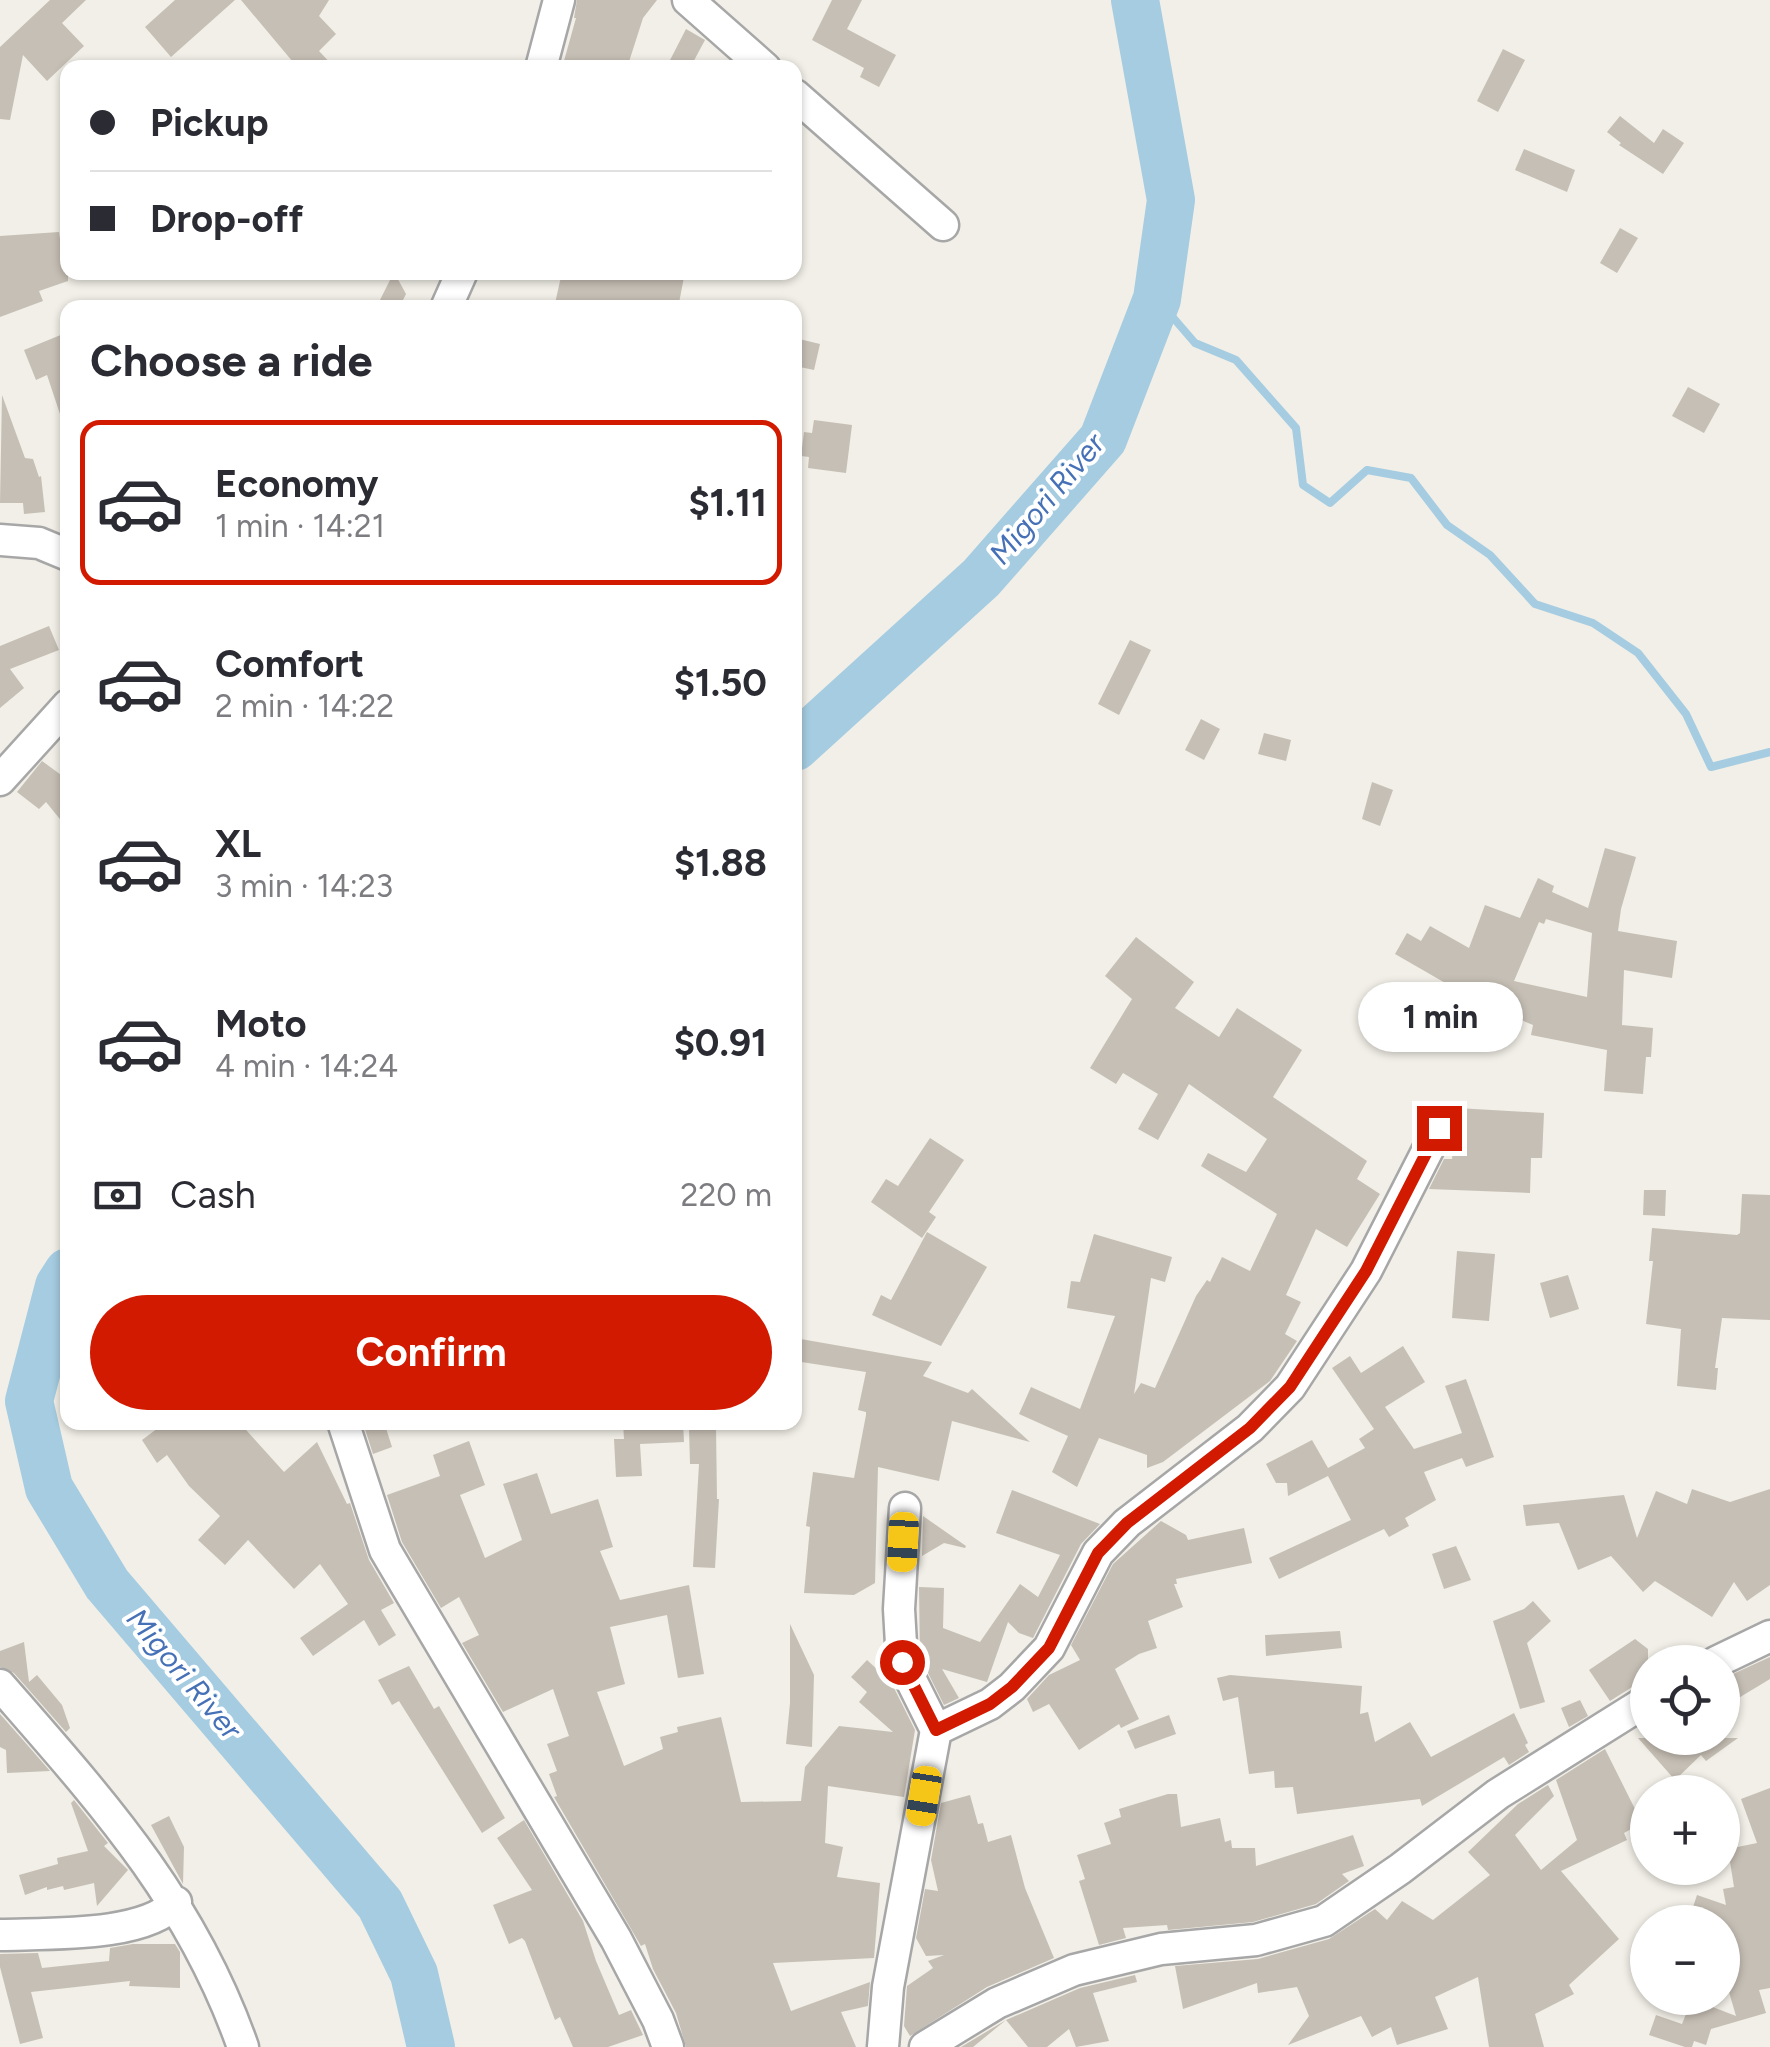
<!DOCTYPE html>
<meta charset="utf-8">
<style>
:root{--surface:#fff;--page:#f2f2f3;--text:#2b2b33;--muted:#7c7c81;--line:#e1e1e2;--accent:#d11a00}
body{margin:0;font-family:Figtree,sans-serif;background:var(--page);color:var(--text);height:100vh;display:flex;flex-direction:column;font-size:38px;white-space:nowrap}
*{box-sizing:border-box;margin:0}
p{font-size:32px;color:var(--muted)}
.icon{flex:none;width:55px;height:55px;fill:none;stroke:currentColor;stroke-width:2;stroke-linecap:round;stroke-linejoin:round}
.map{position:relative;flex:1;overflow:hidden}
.drawer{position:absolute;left:60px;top:300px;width:742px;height:1130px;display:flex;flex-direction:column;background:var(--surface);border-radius:20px;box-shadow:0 2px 8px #0004}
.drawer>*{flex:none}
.guide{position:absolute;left:60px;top:60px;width:742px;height:220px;border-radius:20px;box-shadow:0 2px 8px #0004;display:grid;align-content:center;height:220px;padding:0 30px;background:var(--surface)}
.buttons{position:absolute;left:1630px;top:1645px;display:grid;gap:20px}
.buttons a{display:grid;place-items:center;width:110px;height:110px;border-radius:50%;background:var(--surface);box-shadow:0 2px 8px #0004;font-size:50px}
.end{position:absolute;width:45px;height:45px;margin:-22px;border:12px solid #d11a00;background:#fff;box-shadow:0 0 0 5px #fff}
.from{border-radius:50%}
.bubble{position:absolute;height:70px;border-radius:35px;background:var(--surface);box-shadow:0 2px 8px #0004;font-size:32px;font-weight:700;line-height:70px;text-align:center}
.car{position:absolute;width:30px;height:60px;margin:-30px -15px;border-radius:12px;box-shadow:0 0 8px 2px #0007;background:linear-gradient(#f5c518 24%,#345 0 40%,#f5c518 0 76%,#345 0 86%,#f5c518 0)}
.guide b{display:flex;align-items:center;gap:35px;height:95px;font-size:38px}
.guide b+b{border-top:2px solid var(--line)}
.guide i{width:25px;height:25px;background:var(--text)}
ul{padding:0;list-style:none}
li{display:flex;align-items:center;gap:30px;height:165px;margin:0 20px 15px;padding:0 10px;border:5px solid transparent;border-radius:20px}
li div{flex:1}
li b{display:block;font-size:38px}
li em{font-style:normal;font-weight:700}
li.active{border-color:var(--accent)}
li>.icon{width:90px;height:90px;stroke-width:1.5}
h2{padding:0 30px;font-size:45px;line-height:120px}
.pay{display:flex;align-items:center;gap:25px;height:110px;padding:0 30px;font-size:38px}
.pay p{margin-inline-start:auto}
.action{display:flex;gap:20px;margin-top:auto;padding:20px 30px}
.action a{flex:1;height:115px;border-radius:60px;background:var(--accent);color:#fff;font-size:40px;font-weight:700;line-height:115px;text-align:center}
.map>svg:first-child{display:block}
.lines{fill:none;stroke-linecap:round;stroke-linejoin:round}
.stream{stroke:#a5cce1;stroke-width:8}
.river{stroke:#a5cce1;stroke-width:48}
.building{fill:#c6bfb5;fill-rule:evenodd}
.street-casing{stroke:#a7a7a7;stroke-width:35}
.street{stroke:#fff;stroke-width:30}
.route{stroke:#d11a00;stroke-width:12}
.labels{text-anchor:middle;stroke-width:8;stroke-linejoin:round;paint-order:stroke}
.water-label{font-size:30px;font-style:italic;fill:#4671b6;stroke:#fff}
</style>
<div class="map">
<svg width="1770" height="2047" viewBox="0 0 1770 2047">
<rect width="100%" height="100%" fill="#f1efe7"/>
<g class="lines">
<path class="stream" d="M 1157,299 L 1195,343 L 1236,360 L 1296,428 L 1303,485 L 1330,503 L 1367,470 L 1411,478 L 1447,525 L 1490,555 L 1535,604 L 1593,623 L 1638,653 L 1686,714 L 1711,767 L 1770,752"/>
<path class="river" d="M 795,747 L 981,578 L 1103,439 L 1157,299 L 1171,200 L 1135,0
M 68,1272 L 59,1286 L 29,1401 L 49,1488 L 107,1584 L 380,1904 L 414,1974 L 431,2047"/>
</g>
<path class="building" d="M 50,0 L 86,0 L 62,23 L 84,46 L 47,81 L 23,55 L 10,120 L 0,119 L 0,47 Z
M 175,0 L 235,0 L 171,57 L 145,27 Z
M 241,0 L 329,0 L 319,16 L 336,34 L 319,51 L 335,68 L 298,68 Z
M 577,0 L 657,0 L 643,18 L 627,68 L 562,68 L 576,18 L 574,18 Z
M 832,0 L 862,0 L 847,29 L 896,55 L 879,87 L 860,77 L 864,68 L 812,40 Z
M 686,29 L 705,40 L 690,68 L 666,68 Z
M 1503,49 L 1525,60 L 1498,112 L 1477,101 Z
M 1620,116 L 1654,143 L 1663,129 L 1684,143 L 1663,174 L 1619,145 L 1621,143 L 1607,132 Z
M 1524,149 L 1575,170 L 1567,192 L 1515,170 Z
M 1620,228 L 1638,238 L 1617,273 L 1600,263 Z
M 59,232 L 62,253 L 68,251 L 68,281 L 39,291 L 43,301 L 0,317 L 0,236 Z
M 394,272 L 406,294 L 399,308 L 376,308 Z
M 562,272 L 685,272 L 678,308 L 554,308 Z
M 68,332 L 68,426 L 64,426 L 47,375 L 36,380 L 24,350 Z
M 795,338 L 820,344 L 814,370 L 795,366 Z
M 1688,387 L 1720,404 L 1704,433 L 1672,416 Z
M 2,395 L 25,458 L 33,459 L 39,477 L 41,476 L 45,512 L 24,514 L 23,503 L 0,503 Z
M 814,420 L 852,425 L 846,473 L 808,468 L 809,457 L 801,456 L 804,432 L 812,433 Z
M 49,626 L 59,650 L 10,669 L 24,688 L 0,708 L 0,646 Z
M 1130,640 L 1151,650 L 1119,715 L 1098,704 Z
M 1201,719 L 1220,729 L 1204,760 L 1185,750 Z
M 1264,733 L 1291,740 L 1286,761 L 1258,754 Z
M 42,761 L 68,780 L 68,829 L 46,802 L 39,809 L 17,792 Z
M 1372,782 L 1393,790 L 1380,826 L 1362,819 Z
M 1605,848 L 1636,857 L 1621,909 L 1618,931 L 1677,941 L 1672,978 L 1624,970 L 1622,1025 L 1653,1028 L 1651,1057 L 1646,1057 L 1643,1094 L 1604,1091 L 1607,1050 L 1531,1035 L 1533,1025 L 1474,1000 L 1472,1006 L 1450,997 L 1454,988 L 1395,954 L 1407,933 L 1421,941 L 1430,926 L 1469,948 L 1485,905 L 1520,918 L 1538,878 L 1554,886 L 1552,892 L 1588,908 ZM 1546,919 L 1592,933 L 1587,997 L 1514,981 L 1539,922 L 1544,924 Z
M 1136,937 L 1194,982 L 1175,1008 L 1219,1037 L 1237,1008 L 1302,1050 L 1273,1097 L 1367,1161 L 1357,1179 L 1380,1194 L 1347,1247 L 1316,1229 L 1286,1295 L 1301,1302 L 1285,1334 L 1297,1341 L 1270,1381 L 1163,1462 L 1147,1468 L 1147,1455 L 1099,1438 L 1077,1487 L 1052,1472 L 1068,1436 L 1019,1414 L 1031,1387 L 1080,1409 L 1115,1316 L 1067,1308 L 1071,1281 L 1080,1282 L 1094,1234 L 1172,1257 L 1165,1282 L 1151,1278 L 1134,1394 L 1141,1383 L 1155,1388 L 1196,1296 L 1207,1280 L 1210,1282 L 1222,1257 L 1250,1271 L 1277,1214 L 1201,1166 L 1208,1153 L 1246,1172 L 1267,1139 L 1189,1084 L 1158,1140 L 1138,1129 L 1158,1094 L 1123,1073 L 1116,1084 L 1090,1068 L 1132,999 L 1105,976 Z
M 1457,1108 L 1544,1113 L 1542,1158 L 1531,1158 L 1530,1193 L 1429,1189 L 1444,1159 L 1452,1159 Z
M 930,1138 L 964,1160 L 929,1212 L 936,1217 L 922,1238 L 871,1202 L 886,1179 L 898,1186 Z
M 1644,1190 L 1666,1190 L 1665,1216 L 1643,1215 Z
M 1742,1194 L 1770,1195 L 1770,1320 L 1722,1318 L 1715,1368 L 1718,1368 L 1716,1390 L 1677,1386 L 1681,1329 L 1646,1324 L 1653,1261 L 1649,1261 L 1652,1228 L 1737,1235 L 1740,1233 Z
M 927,1232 L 987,1267 L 941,1346 L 872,1315 L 881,1295 L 891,1300 Z
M 1457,1251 L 1495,1254 L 1489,1321 L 1452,1318 Z
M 1568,1275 L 1579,1309 L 1550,1318 L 1540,1283 Z
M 795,1338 L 932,1362 L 923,1376 L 968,1393 L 972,1389 L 1030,1442 L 952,1421 L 939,1481 L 878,1467 L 875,1583 L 854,1595 L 804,1593 L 810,1527 L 806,1526 L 813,1472 L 854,1478 L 866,1415 L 866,1412 L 858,1410 L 866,1372 L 795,1361 Z
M 1403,1346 L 1425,1382 L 1385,1407 L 1414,1449 L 1462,1433 L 1445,1386 L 1466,1379 L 1494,1457 L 1466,1467 L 1462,1458 L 1424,1472 L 1436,1500 L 1405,1518 L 1409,1526 L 1389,1537 L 1384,1529 L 1279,1579 L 1269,1558 L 1351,1520 L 1328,1476 L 1288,1496 L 1287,1483 L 1276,1483 L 1266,1464 L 1312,1440 L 1328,1468 L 1365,1448 L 1359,1439 L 1374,1429 L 1332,1368 L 1350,1356 L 1361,1373 Z
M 166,1422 L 239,1422 L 284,1472 L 317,1442 L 347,1504 L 350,1503 L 369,1560 L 394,1603 L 381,1610 L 396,1635 L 379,1646 L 364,1620 L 313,1656 L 300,1638 L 348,1604 L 320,1564 L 294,1589 L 248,1540 L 225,1565 L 198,1540 L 220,1516 L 189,1486 L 167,1455 L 157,1463 L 142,1440 Z
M 375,1422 L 384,1422 L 392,1447 L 373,1454 L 364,1426 Z
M 623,1422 L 683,1422 L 684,1442 L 640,1444 L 642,1476 L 616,1477 L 614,1439 L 624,1439 Z
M 689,1428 L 716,1428 L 717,1499 L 719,1499 L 715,1568 L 693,1567 L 699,1464 L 690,1464 Z
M 469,1441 L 485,1485 L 460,1495 L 485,1558 L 522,1540 L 503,1484 L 537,1473 L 551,1514 L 598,1499 L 613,1547 L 600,1551 L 620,1600 L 689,1585 L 704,1674 L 678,1678 L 667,1615 L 610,1627 L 625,1684 L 597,1692 L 624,1766 L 663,1749 L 660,1737 L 678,1732 L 677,1727 L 721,1717 L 741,1802 L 801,1801 L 805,1767 L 839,1726 L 893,1732 L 859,1702 L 867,1692 L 851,1677 L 867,1660 L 891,1682 L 915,1730 L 904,1797 L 828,1786 L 825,1843 L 843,1847 L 837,1877 L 880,1883 L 874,1958 L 773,1963 L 791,2011 L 870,1982 L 868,2006 L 841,2012 L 856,2047 L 686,2047 L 676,2013 L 653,1969 L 645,1944 L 641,1946 L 554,1797 L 557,1796 L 549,1774 L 557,1771 L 547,1744 L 569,1736 L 553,1689 L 503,1712 L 462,1643 L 479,1635 L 459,1597 L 441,1608 L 402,1542 L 387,1495 L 440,1476 L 433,1455 Z
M 1692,1489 L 1730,1502 L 1770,1489 L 1770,1585 L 1747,1601 L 1734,1582 L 1712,1617 L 1655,1581 L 1643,1592 L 1611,1556 L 1578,1570 L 1559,1523 L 1526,1526 L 1523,1505 L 1624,1495 L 1637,1538 L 1656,1491 L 1687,1504 Z
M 1012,1490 L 1100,1524 L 1081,1544 L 1033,1638 L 1019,1633 L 1008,1622 L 987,1682 L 942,1669 L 959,1698 L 944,1705 L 920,1657 L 919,1587 L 944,1588 L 943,1628 L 980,1642 L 1020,1584 L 1038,1597 L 1060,1555 L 996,1533 Z
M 923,1516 L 966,1546 L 965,1548 L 944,1543 L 922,1556 Z
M 1161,1521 L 1186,1535 L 1188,1540 L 1244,1528 L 1252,1563 L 1176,1579 L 1177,1584 L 1174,1584 L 1183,1607 L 1148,1621 L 1157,1648 L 1139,1654 L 1115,1669 L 1139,1719 L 1121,1728 L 1119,1724 L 1079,1750 L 1049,1704 L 1033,1712 L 1027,1699 L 1049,1675 L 1080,1660 L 1071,1645 L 1113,1564 Z
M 1456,1546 L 1471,1580 L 1444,1589 L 1432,1554 Z
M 1533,1601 L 1551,1621 L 1527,1643 L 1545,1702 L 1520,1709 L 1493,1621 L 1524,1609 Z
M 790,1624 L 814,1675 L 812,1747 L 786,1744 L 790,1703 Z
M 1340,1631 L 1342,1648 L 1266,1656 L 1265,1635 Z
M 1635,1639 L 1648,1649 L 1648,1677 L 1610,1701 L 1589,1670 Z
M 24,1642 L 29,1682 L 37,1675 L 62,1705 L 70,1728 L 66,1732 L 14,1673 L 0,1667 L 0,1651 Z
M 1770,1657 L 1770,1679 L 1722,1708 L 1722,1679 Z
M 409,1666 L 434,1709 L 439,1706 L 505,1818 L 482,1833 L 399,1701 L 392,1705 L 378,1680 Z
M 1230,1675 L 1362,1686 L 1360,1714 L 1368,1712 L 1375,1742 L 1410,1722 L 1431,1757 L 1514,1713 L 1528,1743 L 1525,1745 L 1529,1752 L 1509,1765 L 1504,1757 L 1422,1806 L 1420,1799 L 1297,1814 L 1293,1787 L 1275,1788 L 1274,1771 L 1249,1774 L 1238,1697 L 1223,1701 L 1217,1678 Z
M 1580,1700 L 1588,1716 L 1569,1727 L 1561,1708 Z
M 0,1714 L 23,1740 L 50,1771 L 7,1773 L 6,1750 L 0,1747 Z
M 1169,1715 L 1176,1734 L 1135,1749 L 1127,1731 Z
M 1638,1738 L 1738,1738 L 1706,1761 L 1701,1755 L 1675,1780 Z
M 1605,1749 L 1642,1823 L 1624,1833 L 1627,1840 L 1561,1871 L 1619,1939 L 1569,1985 L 1574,1994 L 1535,2014 L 1544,2047 L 1489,2047 L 1478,1977 L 1435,1997 L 1448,2029 L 1397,2045 L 1391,2027 L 1372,2037 L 1361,2016 L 1288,2045 L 1309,2016 L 1297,1987 L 1258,1993 L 1257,1983 L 1183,2009 L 1175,1966 L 1258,1959 L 1329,1939 L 1375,1909 L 1387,1920 L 1402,1901 L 1433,1920 L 1490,1875 L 1468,1852 L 1518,1804 L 1548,1785 L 1554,1796 L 1515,1835 L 1541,1870 L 1577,1840 L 1556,1780 Z
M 1770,1788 L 1770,1988 L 1759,1990 L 1766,2013 L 1711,2029 L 1706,2045 L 1694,2041 L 1692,2047 L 1685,2047 L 1649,2035 L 1656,2015 L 1682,2024 L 1692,1999 L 1736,2016 L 1722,1968 L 1722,1922 L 1688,1922 L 1697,1895 L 1726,1905 L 1723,1889 L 1734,1887 L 1728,1849 L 1757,1843 L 1741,1799 Z
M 1168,1794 L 1177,1794 L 1181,1827 L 1220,1818 L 1225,1842 L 1231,1840 L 1232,1848 L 1255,1848 L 1256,1866 L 1353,1835 L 1364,1866 L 1342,1874 L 1349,1881 L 1316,1904 L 1253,1922 L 1168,1930 L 1167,1925 L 1123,1928 L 1126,1938 L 1099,1945 L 1079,1881 L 1085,1879 L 1077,1855 L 1111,1844 L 1104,1823 L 1121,1817 L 1119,1809 Z
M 970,1795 L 978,1824 L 983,1823 L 988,1842 L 1011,1835 L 1025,1888 L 1054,1958 L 987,1987 L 910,2036 L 904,2026 L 907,1986 L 933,1968 L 928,1961 L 944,1955 L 926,1956 L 916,1938 L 925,1889 L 938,1891 L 931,1860 L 941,1803 Z
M 74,1800 L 108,1843 L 104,1846 L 128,1870 L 97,1906 L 94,1883 L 64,1890 L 63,1886 L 47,1890 L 47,1887 L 25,1895 L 19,1875 L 58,1864 L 57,1858 L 88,1851 L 71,1803 Z
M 169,1816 L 184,1847 L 183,1884 L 151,1825 Z
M 524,1820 L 583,1921 L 596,1961 L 619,2015 L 631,2010 L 643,2035 L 608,2047 L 573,2047 L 560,2017 L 555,2020 L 525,1941 L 522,1938 L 509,1944 L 493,1905 L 532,1890 L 497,1838 Z
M 133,1944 L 175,1944 L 180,1952 L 180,1988 L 129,1986 L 130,1981 L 31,1992 L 43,2038 L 20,2044 L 0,1967 L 0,1954 L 38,1953 L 42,1968 L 109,1961 L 110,1948 Z
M 1135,1975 L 1137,1982 L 1093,1993 L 1109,2041 L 1076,2047 L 1069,2029 L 1047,2047 L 1028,2047 L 1006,2020 L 973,2047 L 961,2047 L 1006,2020 L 1080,1988 Z"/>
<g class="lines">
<g class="street-casing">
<path id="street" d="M 688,0 L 765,68
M 541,68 L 559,0
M 795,95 L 943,225
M 446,308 L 462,272
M 0,540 L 39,543 L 68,555
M 0,780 L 68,705
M 343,1422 L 385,1550 L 616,1939 L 658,2020 L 668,2047
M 905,1508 L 899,1609 L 902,1662 L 936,1730
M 1716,1662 L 1770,1636
M 0,1685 C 101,1801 191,1899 243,2047
M 0,1935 C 45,1933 145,1938 176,1902
M 883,2047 L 888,1987 L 936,1730 L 990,1704 L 1012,1687 L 1049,1648 L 1098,1553 L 1127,1523 L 1250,1428 L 1290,1387 L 1366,1271 L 1439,1128
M 925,2047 L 997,2003 L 1074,1970 L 1161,1949 L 1256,1940 L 1324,1921 L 1400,1869 L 1498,1794 L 1648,1700"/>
</g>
<use href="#street" class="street"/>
</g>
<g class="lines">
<path class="route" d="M 902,1662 L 936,1730 L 990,1704 L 1012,1687 L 1049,1648 L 1098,1553 L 1127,1523 L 1250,1428 L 1290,1387 L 1366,1271 L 1439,1128"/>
</g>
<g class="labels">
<g class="water-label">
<text transform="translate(1047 499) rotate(-50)" y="10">Migori River</text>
<text transform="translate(184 1674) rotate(50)" y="10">Migori River</text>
</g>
</g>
</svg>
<div class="buttons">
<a><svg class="icon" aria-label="locate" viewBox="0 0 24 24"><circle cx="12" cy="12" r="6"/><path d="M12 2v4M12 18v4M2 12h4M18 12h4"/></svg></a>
<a>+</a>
<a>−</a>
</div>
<i class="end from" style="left:902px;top:1662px"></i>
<i class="end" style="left:1439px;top:1128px"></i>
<div class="bubble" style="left:1358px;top:982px;width:165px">1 min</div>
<i class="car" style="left:903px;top:1542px;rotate:183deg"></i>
<i class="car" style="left:924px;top:1796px;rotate:189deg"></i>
<div class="guide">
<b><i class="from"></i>Pickup</b>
<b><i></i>Drop-off</b>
</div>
<section class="drawer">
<h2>Choose a ride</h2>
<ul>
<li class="active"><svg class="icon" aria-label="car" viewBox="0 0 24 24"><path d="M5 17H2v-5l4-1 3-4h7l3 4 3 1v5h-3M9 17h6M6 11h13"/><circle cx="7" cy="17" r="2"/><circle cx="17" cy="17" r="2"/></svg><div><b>Economy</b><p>1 min · 14:21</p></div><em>$1.11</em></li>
<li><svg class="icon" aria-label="car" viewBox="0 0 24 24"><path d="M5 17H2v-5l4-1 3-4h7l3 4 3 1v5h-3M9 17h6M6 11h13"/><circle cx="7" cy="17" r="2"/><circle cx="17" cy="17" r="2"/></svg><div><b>Comfort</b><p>2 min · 14:22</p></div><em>$1.50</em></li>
<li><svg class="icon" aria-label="car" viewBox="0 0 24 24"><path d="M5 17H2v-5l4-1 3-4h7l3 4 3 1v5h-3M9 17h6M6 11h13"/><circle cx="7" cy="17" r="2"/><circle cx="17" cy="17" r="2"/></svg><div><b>XL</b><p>3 min · 14:23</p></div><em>$1.88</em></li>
<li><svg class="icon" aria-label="car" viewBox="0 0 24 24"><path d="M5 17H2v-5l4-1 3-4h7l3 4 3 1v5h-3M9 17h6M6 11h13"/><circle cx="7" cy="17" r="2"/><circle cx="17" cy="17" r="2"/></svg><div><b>Moto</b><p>4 min · 14:24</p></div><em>$0.91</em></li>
</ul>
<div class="pay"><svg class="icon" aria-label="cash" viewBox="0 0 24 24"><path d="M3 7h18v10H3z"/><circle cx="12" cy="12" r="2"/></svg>Cash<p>220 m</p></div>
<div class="action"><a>Confirm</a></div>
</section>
</div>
